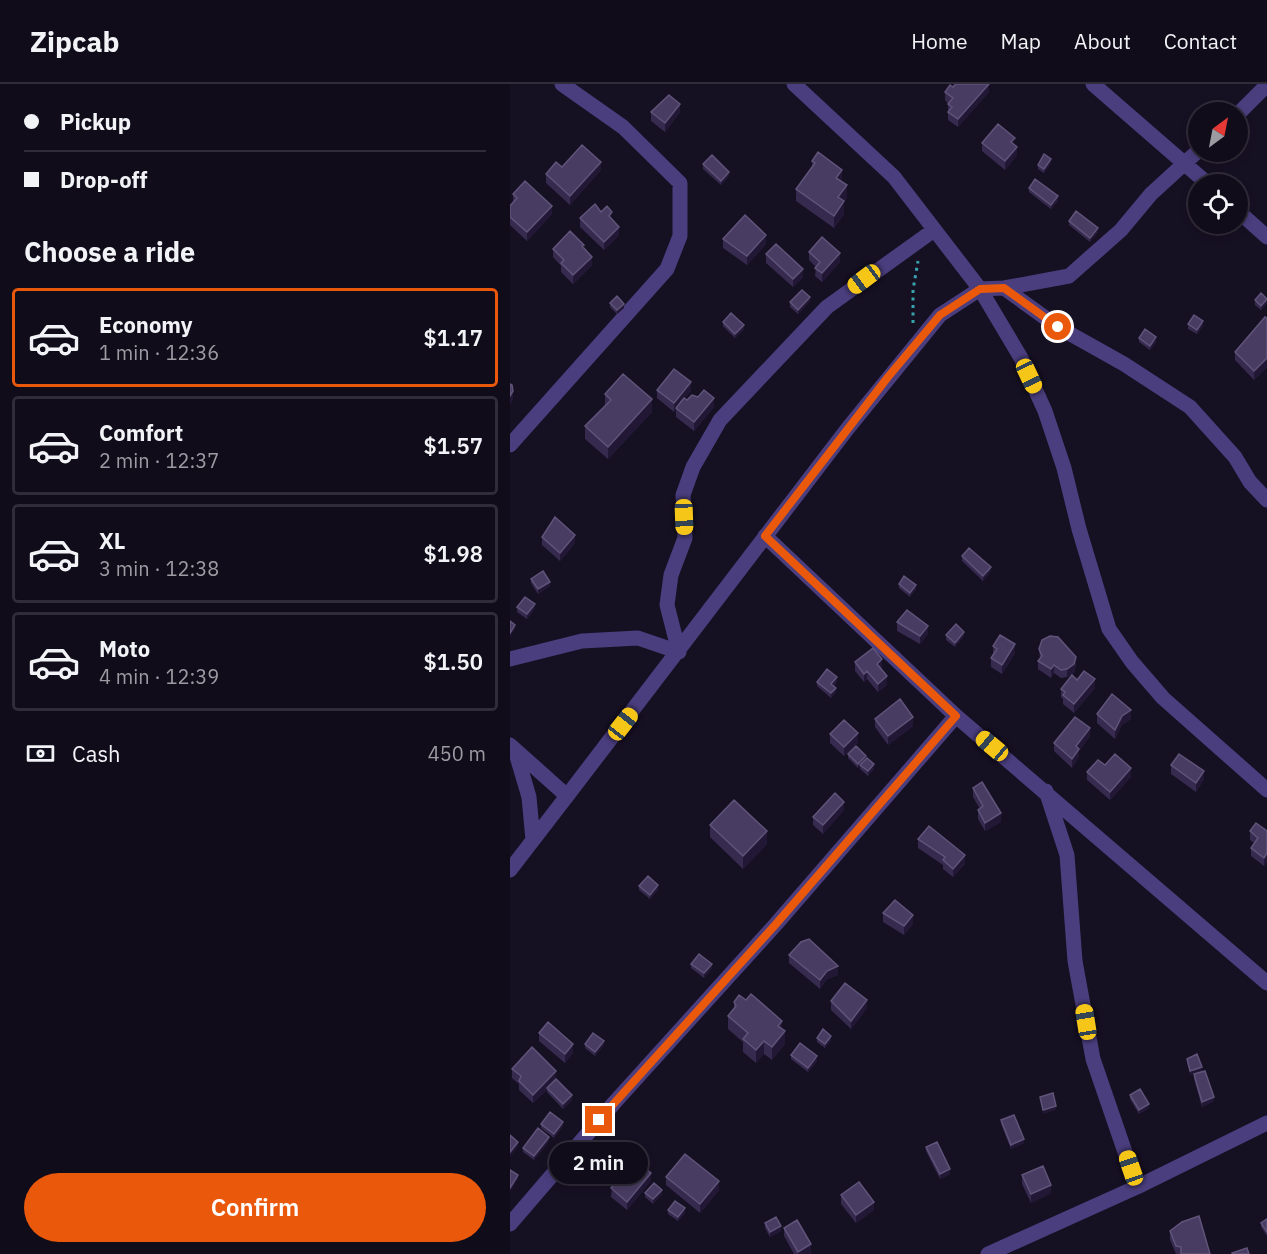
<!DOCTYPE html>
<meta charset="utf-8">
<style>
:root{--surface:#100c1a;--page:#191523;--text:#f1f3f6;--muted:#9c9ba2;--line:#302c39;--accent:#ea580c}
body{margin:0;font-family:"IBM Plex Sans",sans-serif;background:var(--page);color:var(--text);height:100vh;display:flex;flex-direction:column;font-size:22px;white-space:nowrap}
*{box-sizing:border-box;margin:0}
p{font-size:20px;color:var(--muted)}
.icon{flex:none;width:33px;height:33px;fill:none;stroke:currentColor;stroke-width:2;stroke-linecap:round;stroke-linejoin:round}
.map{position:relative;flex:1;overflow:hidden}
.panel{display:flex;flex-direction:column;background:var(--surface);width:510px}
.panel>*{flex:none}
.guide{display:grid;align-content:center;height:132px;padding:0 24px;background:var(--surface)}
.needle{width:39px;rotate:32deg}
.fabs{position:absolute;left:678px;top:18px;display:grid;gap:12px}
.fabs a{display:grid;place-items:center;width:60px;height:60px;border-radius:50%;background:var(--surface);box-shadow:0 3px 9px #0003,0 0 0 2px var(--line);font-size:30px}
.end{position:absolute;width:27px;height:27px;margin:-14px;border:8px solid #ea580c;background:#fff;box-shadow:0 0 0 3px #fff}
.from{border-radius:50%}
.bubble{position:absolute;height:42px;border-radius:21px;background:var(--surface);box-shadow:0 3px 9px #0003,0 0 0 2px var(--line);font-size:20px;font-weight:600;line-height:42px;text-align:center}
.car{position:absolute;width:18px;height:36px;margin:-18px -9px;border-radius:8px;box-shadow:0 0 4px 2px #0007;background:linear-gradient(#f5c518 24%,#345 0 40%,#f5c518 0 76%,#345 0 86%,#f5c518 0)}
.guide b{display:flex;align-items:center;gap:21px;height:57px;font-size:22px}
.guide b+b{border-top:2px solid var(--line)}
.guide i{width:15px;height:15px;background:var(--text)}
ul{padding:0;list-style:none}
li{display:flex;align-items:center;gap:18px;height:99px;margin:0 12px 9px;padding:0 12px;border:3px solid var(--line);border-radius:6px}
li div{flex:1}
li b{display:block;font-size:22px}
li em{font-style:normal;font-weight:600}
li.on{border-color:var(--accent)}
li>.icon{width:54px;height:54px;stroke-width:1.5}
h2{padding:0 24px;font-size:27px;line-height:72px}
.pay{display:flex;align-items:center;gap:15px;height:66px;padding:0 24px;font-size:22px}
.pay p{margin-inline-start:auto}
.button{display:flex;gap:12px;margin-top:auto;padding:12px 24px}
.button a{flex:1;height:69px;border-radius:36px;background:var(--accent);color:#fff;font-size:24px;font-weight:600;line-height:69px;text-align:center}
header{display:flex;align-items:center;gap:36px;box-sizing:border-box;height:84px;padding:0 30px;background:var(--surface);border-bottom:2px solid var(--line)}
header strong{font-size:28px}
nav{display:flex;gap:33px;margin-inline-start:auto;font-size:21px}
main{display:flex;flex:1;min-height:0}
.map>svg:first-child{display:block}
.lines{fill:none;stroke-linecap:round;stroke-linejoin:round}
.path{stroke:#38a3ad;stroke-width:3;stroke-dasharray:3 4.5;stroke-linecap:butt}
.street{stroke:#4a3e7e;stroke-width:15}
.wall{fill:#372a4f}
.shaded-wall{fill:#221836}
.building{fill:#493c62;stroke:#60547a;stroke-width:1.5}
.route{stroke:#ea580c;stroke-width:8}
</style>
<header>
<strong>Zipcab</strong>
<nav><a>Home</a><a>Map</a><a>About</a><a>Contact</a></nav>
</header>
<main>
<section class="panel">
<div class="guide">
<b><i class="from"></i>Pickup</b>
<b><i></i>Drop-off</b>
</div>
<h2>Choose a ride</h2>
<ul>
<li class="on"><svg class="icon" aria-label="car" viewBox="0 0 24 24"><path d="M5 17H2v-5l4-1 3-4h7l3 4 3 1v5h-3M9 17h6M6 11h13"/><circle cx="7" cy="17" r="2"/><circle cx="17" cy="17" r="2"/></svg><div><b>Economy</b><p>1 min · 12:36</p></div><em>$1.17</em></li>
<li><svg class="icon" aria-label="car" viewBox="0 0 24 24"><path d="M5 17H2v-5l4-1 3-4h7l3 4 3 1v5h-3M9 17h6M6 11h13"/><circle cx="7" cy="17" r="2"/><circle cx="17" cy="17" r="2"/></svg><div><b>Comfort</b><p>2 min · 12:37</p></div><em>$1.57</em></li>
<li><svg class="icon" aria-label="car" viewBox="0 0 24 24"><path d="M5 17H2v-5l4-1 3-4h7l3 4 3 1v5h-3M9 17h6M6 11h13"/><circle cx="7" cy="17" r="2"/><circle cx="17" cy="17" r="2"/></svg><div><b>XL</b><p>3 min · 12:38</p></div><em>$1.98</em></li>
<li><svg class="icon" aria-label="car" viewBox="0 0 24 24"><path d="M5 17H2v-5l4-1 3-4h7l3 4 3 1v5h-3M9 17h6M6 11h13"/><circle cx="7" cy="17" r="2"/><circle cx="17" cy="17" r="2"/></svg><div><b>Moto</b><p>4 min · 12:39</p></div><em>$1.50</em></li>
</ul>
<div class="pay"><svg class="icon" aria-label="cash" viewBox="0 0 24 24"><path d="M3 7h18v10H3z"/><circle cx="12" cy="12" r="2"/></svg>Cash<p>450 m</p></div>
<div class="button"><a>Confirm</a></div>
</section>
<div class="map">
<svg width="757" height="1170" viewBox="0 0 757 1170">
<rect width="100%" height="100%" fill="#161023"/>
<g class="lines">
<path class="path" d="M 403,239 L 403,206 L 408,177"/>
<path class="street" d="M 284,0 L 384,93 L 470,205 L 511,274 L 535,327 L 554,384 L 569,445 L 599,545 L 622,578 L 653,614 L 757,706
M 583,0 L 698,100
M 728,30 L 757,1
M 728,127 L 757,153
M 494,204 L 548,243 L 614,280 L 680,323 L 725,373 L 740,398 L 757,416
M 0,361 L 157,185 L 170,152 L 170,99 L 113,43 L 52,0
M 255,452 L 446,632 L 757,899
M 169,568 L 157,521 L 161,491 L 175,454 L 173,411 L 183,383 L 210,336 L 317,223 L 424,146
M 0,575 L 72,557 L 128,554 L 169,568
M 0,661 L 57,712 L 0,786
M 6,669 L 19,713 L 23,756
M 536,707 L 557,771 L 565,877 L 583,975 L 627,1103
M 57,712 L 338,344 L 430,231 L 470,205 L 494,204 L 559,192 L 611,146 L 641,110 L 688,67
M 0,1140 L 104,1019 L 266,840 L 446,632
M 478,1170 L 627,1103 L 757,1039"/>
</g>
<path class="wall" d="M 444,0 L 479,0 L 479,8 L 448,43 L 438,36 L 438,20 L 435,16 L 435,8 L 443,3 Z
M 141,28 L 170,28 L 155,48 L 141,37 Z
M 472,59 L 505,61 L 507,71 L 495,86 L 472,67 Z
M 302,77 L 332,98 L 337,114 L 334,117 L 334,130 L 324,144 L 286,117 L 286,105 L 302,83 Z
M 541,79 L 534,89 L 528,85 L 528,81 Z
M 193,80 L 219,92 L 211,101 L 193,85 Z
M 52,83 L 91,86 L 60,121 L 36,99 L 36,90 Z
M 519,104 L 548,117 L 541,125 L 519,108 Z
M 3,110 L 42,130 L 17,157 L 0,141 L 0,122 L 3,119 Z
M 91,128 L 102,136 L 109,151 L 94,166 L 70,143 L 70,134 Z
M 559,137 L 588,148 L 580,158 L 559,141 Z
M 213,155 L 256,160 L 237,181 L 213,164 Z
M 74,164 L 82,181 L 63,200 L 51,188 L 51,182 L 43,173 L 43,165 Z
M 299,168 L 330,178 L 312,198 L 305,192 L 306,183 L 299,176 Z
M 256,170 L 293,193 L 283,203 L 256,179 Z
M 757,214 L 757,219 L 751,226 L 745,221 L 745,216 Z
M 300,217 L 288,230 L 280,223 L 280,218 Z
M 100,219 L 114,224 L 107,230 L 100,223 Z
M 757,234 L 757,283 L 744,296 L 725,276 L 725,268 Z
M 213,238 L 234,245 L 225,254 L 213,242 Z
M 678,240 L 693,242 L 687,250 L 678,245 Z
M 629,254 L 646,258 L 640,266 L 629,258 Z
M 147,306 L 181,307 L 175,314 L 177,316 L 188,313 L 204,323 L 184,347 L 166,333 L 166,325 L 164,328 L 147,314 Z
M 95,310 L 142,328 L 98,375 L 75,355 L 75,342 L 95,322 Z
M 32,453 L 65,459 L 50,477 L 32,461 Z
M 452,472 L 481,487 L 473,497 L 452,477 Z
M 21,495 L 40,502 L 28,510 L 21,499 Z
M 389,500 L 406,505 L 400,513 L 389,504 Z
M 7,523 L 25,524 L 17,535 L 7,528 Z
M 387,538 L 418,550 L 410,560 L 387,547 Z
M 436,551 L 454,552 L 445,563 L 436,556 Z
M 483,562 L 505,569 L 492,590 L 481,583 L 481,574 L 483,570 Z
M 529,565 L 566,581 L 564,589 L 557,593 L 551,594 L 544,589 L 541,594 L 528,585 L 528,577 L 530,575 Z
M 345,578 L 372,584 L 371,585 L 377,601 L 368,608 L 357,595 L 354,598 L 345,587 Z
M 567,596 L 585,604 L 564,629 L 553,620 L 553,615 L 551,613 L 551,605 Z
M 307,598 L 327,598 L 324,602 L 326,608 L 321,614 L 307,602 Z
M 587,630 L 621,635 L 612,641 L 605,655 L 587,639 Z
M 365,635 L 403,642 L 378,661 L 365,643 Z
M 320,650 L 348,658 L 334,672 L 320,659 Z
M 580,652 L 569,667 L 569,673 L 562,684 L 544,667 L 544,659 Z
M 338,670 L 356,674 L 364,685 L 358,692 L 350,685 L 350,682 L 348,684 L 338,674 Z
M 595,681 L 621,693 L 600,716 L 577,696 L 577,688 Z
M 661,681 L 694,695 L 686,708 L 661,690 Z
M 463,704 L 491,738 L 475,747 L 468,735 L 468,726 L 470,725 L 463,713 Z
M 334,726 L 313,750 L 303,741 L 303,733 Z
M 200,741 L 257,760 L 233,785 L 200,753 Z
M 740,747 L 757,747 L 757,778 L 754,782 L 741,772 L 741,764 L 744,759 L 740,756 Z
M 408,755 L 455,780 L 443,793 L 433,785 L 433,781 L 408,764 Z
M 129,802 L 148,806 L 140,815 L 129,806 Z
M 373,829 L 403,840 L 394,851 L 373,838 Z
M 279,871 L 328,891 L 317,895 L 310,905 L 279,879 Z
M 181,880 L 202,884 L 194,894 L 181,884 Z
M 321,917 L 357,924 L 341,945 L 321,926 Z
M 224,918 L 272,945 L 275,960 L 262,976 L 254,970 L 246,979 L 233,968 L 233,958 L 218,945 L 218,932 L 224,925 Z
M 29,949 L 63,969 L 55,979 L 29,957 Z
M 307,954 L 321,956 L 315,964 L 307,958 Z
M 75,960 L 94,961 L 85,972 L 75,964 Z
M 281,971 L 307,977 L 298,988 L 281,975 Z
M 2,985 L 46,995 L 62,1016 L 53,1025 L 37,1008 L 37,1006 L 23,1019 L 9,1006 L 9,1000 L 2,994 Z
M 684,990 L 704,1017 L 692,1023 L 684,995 Z
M 620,1011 L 639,1024 L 629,1030 L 620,1015 Z
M 491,1036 L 514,1059 L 501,1065 L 491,1040 Z
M 31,1040 L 53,1042 L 44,1054 L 31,1044 Z
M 39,1057 L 24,1076 L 13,1068 L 13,1064 Z
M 416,1063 L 440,1090 L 430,1095 L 416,1067 Z
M 101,1082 L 141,1097 L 117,1126 L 101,1113 L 102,1103 L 101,1103 L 101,1094 L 102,1092 L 101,1090 Z
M 512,1091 L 541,1109 L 521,1119 L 512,1100 Z
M 156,1093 L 209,1106 L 190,1129 L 156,1101 Z
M 135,1109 L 152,1110 L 143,1120 L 135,1113 Z
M 331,1111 L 364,1126 L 346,1139 L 331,1120 Z
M 158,1126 L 175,1129 L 168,1137 L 158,1130 Z
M 757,1135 L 757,1152 L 751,1143 L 751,1139 Z
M 255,1139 L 271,1147 L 260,1153 L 255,1144 Z
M 274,1144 L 301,1169 L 300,1170 L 284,1170 L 274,1152 Z
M 660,1147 L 700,1170 L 666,1170 L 660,1156 Z"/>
<path class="shaded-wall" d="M 479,0 L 479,8 L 448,43 L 448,35 Z
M 170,20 L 170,28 L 155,48 L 155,39 Z
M 507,63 L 507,71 L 495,86 L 495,77 Z
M 541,75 L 541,79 L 534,89 L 534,85 Z
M 91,78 L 91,86 L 60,121 L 60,112 Z
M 332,86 L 332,98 L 326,94 Z
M 219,88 L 219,92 L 211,101 L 211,97 Z
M 337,101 L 337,114 L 334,117 L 334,130 L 324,144 L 324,132 L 328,113 Z
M 548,112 L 548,117 L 541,125 L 541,121 Z
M 42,122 L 42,130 L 17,157 L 17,148 Z
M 109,143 L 109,151 L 94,166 L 94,158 Z
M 588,144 L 588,148 L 580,158 L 580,154 Z
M 256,151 L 256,160 L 237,181 L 237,172 Z
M 330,169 L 330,178 L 312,198 L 312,189 Z
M 82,173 L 82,181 L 63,200 L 63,191 Z
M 293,185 L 293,193 L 283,203 L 283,195 Z
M 300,213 L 300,217 L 288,230 L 288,226 Z
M 757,215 L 757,219 L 751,226 L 751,222 Z
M 114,220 L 114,224 L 107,230 L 107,226 Z
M 693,237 L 693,242 L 687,250 L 687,246 Z
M 234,241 L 234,245 L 225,254 L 225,250 Z
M 646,253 L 646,258 L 640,266 L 640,262 Z
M 757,274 L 757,283 L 744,296 L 744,287 Z
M 181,298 L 181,307 L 164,328 L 164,319 Z
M 3,307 L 3,316 L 0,321 L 0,312 Z
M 204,314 L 204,323 L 184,347 L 184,338 Z
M 142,315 L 142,328 L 98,375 L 98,363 Z
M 65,451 L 65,459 L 50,477 L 50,469 Z
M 481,483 L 481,487 L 473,497 L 473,492 Z
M 40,498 L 40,502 L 28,510 L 28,505 Z
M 406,501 L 406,505 L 400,513 L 400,509 Z
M 25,520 L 25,524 L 17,535 L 17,530 Z
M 5,541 L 5,545 L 0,553 L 0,549 Z
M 418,542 L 418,550 L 410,560 L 410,552 Z
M 454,548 L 454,552 L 445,563 L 445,559 Z
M 505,560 L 505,569 L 492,590 L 492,581 Z
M 566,573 L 566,581 L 564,589 L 557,593 L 557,585 Z
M 372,575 L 372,584 L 367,588 L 367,580 Z
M 544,581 L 544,589 L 541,594 L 541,585 Z
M 357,587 L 357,595 L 354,598 L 354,590 Z
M 377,592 L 377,601 L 368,608 L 368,600 Z
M 327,593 L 327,598 L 321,604 L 321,600 Z
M 585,595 L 585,604 L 564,629 L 564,620 Z
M 326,604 L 326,608 L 321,614 L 321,609 Z
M 621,626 L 621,635 L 612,641 L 605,655 L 605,646 L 612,632 Z
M 403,633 L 403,642 L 378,661 L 378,652 Z
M 580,644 L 580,652 L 569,667 L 569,673 L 562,684 L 562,675 L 566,662 Z
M 348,649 L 348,658 L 334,672 L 334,663 Z
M 356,672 L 356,676 L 348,684 L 348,680 Z
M 364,680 L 364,685 L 358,692 L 358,687 Z
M 621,684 L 621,693 L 600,716 L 600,708 Z
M 694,687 L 694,695 L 686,708 L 686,699 Z
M 334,718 L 334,726 L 313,750 L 313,741 Z
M 491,729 L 491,738 L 475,747 L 475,739 Z
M 257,747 L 257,760 L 233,785 L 233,772 Z
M 757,769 L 757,778 L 754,782 L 754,774 Z
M 455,771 L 455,780 L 443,793 L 443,785 Z
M 148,801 L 148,806 L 140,815 L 140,811 Z
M 403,831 L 403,840 L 394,851 L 394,842 Z
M 202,880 L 202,884 L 194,894 L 194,889 Z
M 328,882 L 328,891 L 317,895 L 310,905 L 310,896 L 317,887 Z
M 357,916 L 357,924 L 341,945 L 341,937 Z
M 272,937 L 272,949 L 268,942 Z
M 275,947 L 275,960 L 262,976 L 262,963 Z
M 321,952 L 321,956 L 315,964 L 315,960 Z
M 94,957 L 94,961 L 85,972 L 85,968 Z
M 254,957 L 254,970 L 246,979 L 246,966 Z
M 63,960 L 63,969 L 55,979 L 55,970 Z
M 307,972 L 307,977 L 298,988 L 298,984 Z
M 692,983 L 692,987 L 680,991 L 680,987 Z
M 46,987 L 46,996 L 37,1004 L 37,1006 L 23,1019 L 23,1011 Z
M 62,1011 L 62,1016 L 53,1025 L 53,1020 Z
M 704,1013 L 704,1017 L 692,1023 L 692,1018 Z
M 639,1020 L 639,1024 L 629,1030 L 629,1026 Z
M 546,1022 L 546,1026 L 533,1030 L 533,1026 Z
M 53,1038 L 53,1042 L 44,1054 L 44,1050 Z
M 39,1053 L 39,1057 L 24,1076 L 24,1072 Z
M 514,1055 L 514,1059 L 501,1065 L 501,1061 Z
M 8,1058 L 8,1062 L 0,1073 L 0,1068 Z
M 440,1085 L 440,1090 L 430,1095 L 430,1090 Z
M 141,1089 L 141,1097 L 117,1126 L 117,1118 Z
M 8,1091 L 8,1095 L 0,1108 L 0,1104 Z
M 209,1097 L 209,1106 L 190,1129 L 190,1120 Z
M 541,1101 L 541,1109 L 521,1119 L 521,1110 Z
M 152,1106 L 152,1110 L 143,1120 L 143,1115 Z
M 364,1118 L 364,1126 L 346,1139 L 346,1131 Z
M 175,1124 L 175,1129 L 168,1137 L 168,1133 Z
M 271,1142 L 271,1147 L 260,1153 L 260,1148 Z
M 301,1160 L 301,1169 L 300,1170 L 288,1170 L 288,1168 Z"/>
<path class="building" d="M 446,0 L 479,0 L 448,35 L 438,28 L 442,23 L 438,20 L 443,14 L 435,8 L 440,1 L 443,3 Z
M 159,11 L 170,20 L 155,39 L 141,28 Z
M 488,40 L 505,54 L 501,58 L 507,63 L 495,77 L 472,59 Z
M 72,61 L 91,78 L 60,112 L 36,90 L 46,78 L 52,83 Z
M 308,68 L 332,86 L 326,94 L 337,101 L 328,113 L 334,117 L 324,132 L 286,105 L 305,79 L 302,77 Z
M 534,70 L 541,75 L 534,85 L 528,81 Z
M 202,71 L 219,88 L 211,97 L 193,80 Z
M 525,95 L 548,112 L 541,121 L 519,104 Z
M 15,97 L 42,122 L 17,148 L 0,133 L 0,122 L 7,114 L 3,110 Z
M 85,120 L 91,128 L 97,122 L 102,128 L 99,132 L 109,143 L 94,158 L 70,134 Z
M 566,127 L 588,144 L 580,154 L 559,137 Z
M 235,131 L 256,151 L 237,172 L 213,155 Z
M 60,147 L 74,161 L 72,162 L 82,173 L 63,191 L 51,179 L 54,176 L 43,165 Z
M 312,153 L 330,169 L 312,189 L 305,184 L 310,178 L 299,168 Z
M 266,160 L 293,185 L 283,195 L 256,170 Z
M 292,206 L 300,213 L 288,226 L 280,218 Z
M 751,209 L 757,215 L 751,222 L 745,216 Z
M 107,212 L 114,220 L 107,226 L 100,219 Z
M 221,229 L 234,241 L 225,250 L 213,238 Z
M 684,231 L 693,237 L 687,246 L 678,240 Z
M 755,233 L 757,234 L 757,274 L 744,287 L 725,268 Z
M 635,245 L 646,253 L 640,262 L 629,254 Z
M 164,285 L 181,298 L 164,319 L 147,306 Z
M 113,290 L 142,315 L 98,363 L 75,342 L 101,316 L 95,310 Z
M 0,300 L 2,301 L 3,307 L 0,312 Z
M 194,306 L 204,314 L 184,338 L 166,324 L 174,314 L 177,316 L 182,311 L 188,313 Z
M 45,433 L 65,451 L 50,469 L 32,453 Z
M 459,464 L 481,483 L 473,492 L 452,472 Z
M 33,487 L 40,498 L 28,505 L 21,495 Z
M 394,492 L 406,501 L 400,509 L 389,500 Z
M 15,513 L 25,520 L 17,530 L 7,523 Z
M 397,526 L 418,542 L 410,552 L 387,538 Z
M 0,537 L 5,541 L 0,549 Z
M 446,540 L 454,548 L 445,559 L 436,551 Z
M 490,551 L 505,560 L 492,581 L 481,574 L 487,565 L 483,562 Z
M 540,552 L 548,553 L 566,573 L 564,580 L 557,585 L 551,586 L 544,581 L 541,585 L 528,577 L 532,572 L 529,565 L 532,556 Z
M 363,564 L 372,575 L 367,580 L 377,592 L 368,600 L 357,587 L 354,590 L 345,578 Z
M 317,585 L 327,593 L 321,600 L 326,604 L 321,609 L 307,598 Z
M 574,587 L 585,595 L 564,620 L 553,611 L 555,608 L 551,605 L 562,591 L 567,596 Z
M 602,610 L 621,626 L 612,632 L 605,646 L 587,630 Z
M 390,615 L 403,633 L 378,652 L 365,635 Z
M 565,633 L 580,644 L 566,662 L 569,665 L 562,675 L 544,659 Z
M 334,636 L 348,649 L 334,663 L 320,650 Z
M 346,662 L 356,672 L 348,680 L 338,670 Z
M 605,670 L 621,684 L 600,708 L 577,688 L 588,676 L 595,681 Z
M 669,670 L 694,687 L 686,699 L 661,681 Z
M 357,674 L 364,680 L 358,687 L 350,681 Z
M 472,698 L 491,729 L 475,739 L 468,726 L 473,722 L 463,704 Z
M 325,709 L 334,718 L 313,741 L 303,733 Z
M 224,716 L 257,747 L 233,772 L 200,741 Z
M 746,739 L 757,747 L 757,769 L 754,774 L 741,764 L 748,754 L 740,747 Z
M 419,742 L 455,771 L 443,785 L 433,776 L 435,773 L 408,755 Z
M 138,792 L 148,801 L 140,811 L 129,802 Z
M 385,816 L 403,831 L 394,842 L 373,829 Z
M 299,855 L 328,882 L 317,887 L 310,896 L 279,871 L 291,858 Z
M 189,870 L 202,880 L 194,889 L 181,880 Z
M 335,899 L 357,916 L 341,937 L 321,917 Z
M 241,910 L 272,937 L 268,942 L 275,947 L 262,963 L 254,957 L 246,966 L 233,955 L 238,949 L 218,932 L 226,922 L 224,918 L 229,911 L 236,916 Z
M 38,938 L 63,960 L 55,970 L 29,949 Z
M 313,945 L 321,952 L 315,960 L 307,954 Z
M 83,949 L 94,957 L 85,968 L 75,960 Z
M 290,959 L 307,972 L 298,984 L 281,971 Z
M 22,963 L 46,987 L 23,1011 L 9,997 L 11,992 L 2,985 Z
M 687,970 L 692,983 L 680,987 L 677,975 Z
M 695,987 L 704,1013 L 692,1018 L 684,990 Z
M 46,995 L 62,1011 L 53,1020 L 37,1004 Z
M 630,1005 L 639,1020 L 629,1026 L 620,1011 Z
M 543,1009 L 546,1022 L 533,1026 L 530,1013 Z
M 40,1028 L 53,1038 L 44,1050 L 31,1040 Z
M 504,1031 L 514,1055 L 501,1061 L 491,1036 Z
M 28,1044 L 39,1053 L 24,1072 L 13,1064 Z
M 0,1051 L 8,1058 L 0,1068 Z
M 427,1058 L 440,1085 L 430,1090 L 416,1063 Z
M 175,1070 L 209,1097 L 190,1120 L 156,1093 Z
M 110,1071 L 118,1077 L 122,1073 L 141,1089 L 117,1118 L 101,1104 L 106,1098 L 101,1094 L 105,1089 L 101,1082 Z
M 533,1082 L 541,1101 L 521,1110 L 512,1091 Z
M 0,1086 L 8,1091 L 0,1104 Z
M 349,1098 L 364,1118 L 346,1131 L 331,1111 Z
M 144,1099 L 152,1106 L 143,1115 L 135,1109 Z
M 165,1117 L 175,1124 L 168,1133 L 158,1126 Z
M 689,1132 L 700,1170 L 671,1170 L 671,1163 L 666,1162 L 660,1147 L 672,1138 Z
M 266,1133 L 271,1142 L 260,1148 L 255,1139 Z
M 757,1135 L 757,1148 L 751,1139 Z
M 287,1136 L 301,1160 L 288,1168 L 274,1144 Z
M 737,1164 L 739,1170 L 722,1170 L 722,1169 Z"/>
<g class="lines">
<path class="route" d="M 89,1036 L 266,840 L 446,632 L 255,452 L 378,293 L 430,231 L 470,205 L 494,204 L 548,243"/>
</g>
</svg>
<div class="fabs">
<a><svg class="needle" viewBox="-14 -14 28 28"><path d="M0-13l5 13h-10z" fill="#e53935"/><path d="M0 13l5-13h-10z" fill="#9c9ba2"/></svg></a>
<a><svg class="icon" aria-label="locate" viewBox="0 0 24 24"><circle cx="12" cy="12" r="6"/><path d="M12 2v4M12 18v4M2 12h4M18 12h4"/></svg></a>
</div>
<i class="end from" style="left:548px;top:243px"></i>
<i class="end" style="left:89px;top:1036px"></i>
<div class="bubble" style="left:39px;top:1058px;width:99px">2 min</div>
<i class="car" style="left:354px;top:195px;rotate:233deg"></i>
<i class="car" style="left:519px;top:292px;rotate:155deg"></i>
<i class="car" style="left:174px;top:433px;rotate:178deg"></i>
<i class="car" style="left:113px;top:640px;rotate:38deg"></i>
<i class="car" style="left:482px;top:662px;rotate:310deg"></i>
<i class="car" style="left:576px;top:938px;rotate:351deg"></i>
<i class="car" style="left:621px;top:1084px;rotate:341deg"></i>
</div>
</main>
